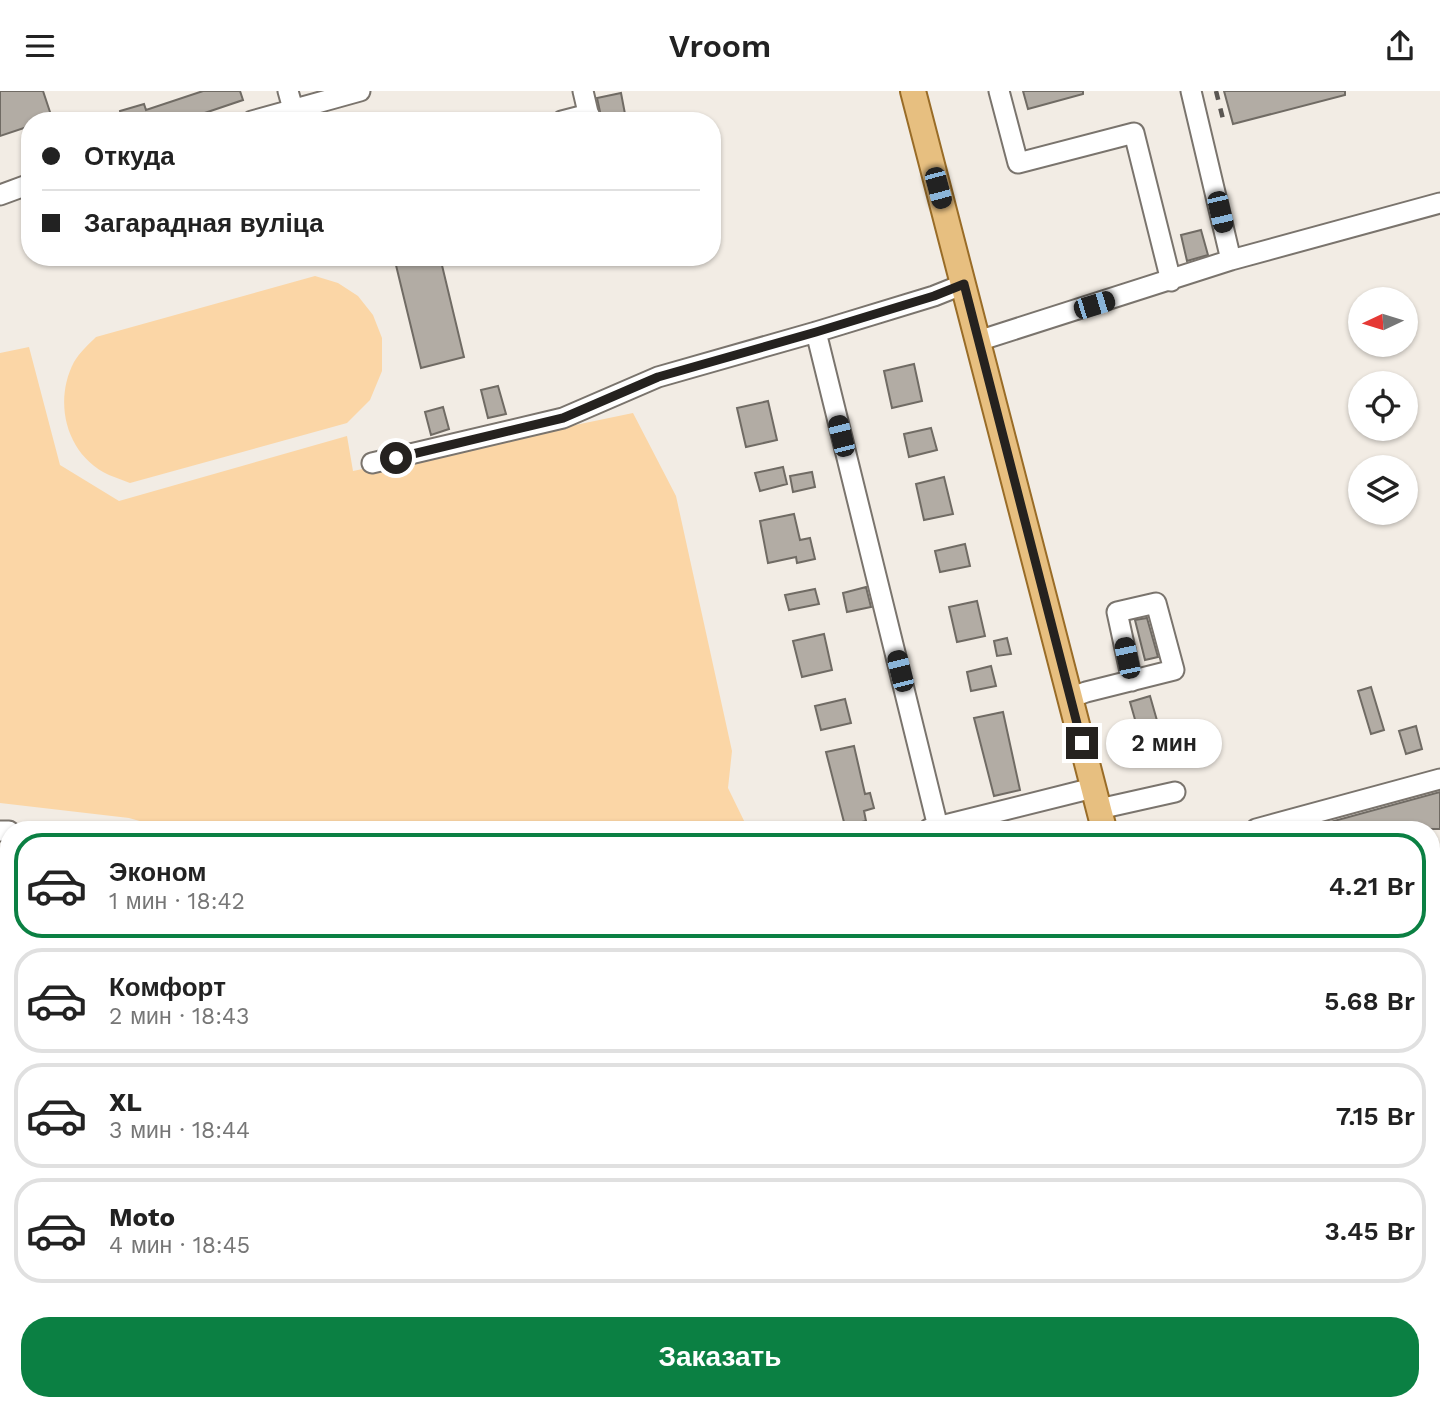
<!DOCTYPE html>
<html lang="ru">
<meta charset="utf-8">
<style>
:root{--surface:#fff;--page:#f6f6f6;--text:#222;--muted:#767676;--line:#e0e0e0;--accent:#0b8043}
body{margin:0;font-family:"Work Sans",sans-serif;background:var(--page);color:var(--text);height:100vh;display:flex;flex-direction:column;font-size:26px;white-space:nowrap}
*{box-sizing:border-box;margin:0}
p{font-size:23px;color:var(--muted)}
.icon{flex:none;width:38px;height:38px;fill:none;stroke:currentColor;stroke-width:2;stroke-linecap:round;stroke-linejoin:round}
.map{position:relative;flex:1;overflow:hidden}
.sheet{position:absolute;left:0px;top:730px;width:1440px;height:590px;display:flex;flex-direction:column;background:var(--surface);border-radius:28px 28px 0 0;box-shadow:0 2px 5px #0004}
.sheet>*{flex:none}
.top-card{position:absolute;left:21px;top:21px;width:700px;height:154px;border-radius:28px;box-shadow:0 2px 5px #0004;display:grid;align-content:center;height:154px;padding:0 21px;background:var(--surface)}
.needle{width:46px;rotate:266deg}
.fabs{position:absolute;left:1348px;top:196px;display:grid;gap:14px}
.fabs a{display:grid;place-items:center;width:70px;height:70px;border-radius:50%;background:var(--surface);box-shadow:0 2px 5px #0004;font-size:35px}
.end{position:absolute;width:32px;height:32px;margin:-16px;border:9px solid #25221f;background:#fff;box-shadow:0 0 0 4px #fff}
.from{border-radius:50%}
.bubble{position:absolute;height:49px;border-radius:24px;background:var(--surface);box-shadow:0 2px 5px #0004;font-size:23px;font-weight:600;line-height:49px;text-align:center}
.car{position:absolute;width:21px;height:42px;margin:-21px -10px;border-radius:9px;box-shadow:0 0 5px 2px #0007;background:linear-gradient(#222 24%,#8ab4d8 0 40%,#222 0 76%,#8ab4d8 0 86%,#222 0)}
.top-card b{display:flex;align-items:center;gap:24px;height:66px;font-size:26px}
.top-card b+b{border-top:2px solid var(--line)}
.top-card i{width:18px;height:18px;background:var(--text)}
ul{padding:12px 0 0;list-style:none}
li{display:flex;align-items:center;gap:21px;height:105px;margin:0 14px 10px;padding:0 7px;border:4px solid var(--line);border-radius:28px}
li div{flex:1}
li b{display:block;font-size:26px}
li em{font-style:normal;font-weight:600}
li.current{border-color:var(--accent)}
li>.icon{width:63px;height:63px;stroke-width:1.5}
.button{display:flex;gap:14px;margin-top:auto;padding:14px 21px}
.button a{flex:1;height:80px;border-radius:28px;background:var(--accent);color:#fff;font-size:28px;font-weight:600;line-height:80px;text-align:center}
header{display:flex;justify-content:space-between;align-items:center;height:91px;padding:0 21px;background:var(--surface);font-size:32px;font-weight:600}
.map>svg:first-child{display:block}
.green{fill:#fbd6a6}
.building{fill:#b2aca4;stroke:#706b64;stroke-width:2}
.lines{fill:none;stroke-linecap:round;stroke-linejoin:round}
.minor-casing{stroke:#7a746d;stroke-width:23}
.major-casing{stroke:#996c27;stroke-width:28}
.path{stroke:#89857f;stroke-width:2.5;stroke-dasharray:3.5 3.5;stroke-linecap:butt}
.minor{stroke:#fff;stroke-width:19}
.major{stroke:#e7bf80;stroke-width:24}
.rail{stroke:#5a5652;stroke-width:4.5;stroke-dasharray:9 9;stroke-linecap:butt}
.route{stroke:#25221f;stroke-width:9}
</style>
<header><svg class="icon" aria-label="menu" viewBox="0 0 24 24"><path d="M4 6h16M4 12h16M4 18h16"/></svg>Vroom<svg class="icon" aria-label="share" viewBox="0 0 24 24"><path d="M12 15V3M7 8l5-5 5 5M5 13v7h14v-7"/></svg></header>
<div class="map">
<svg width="1440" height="1318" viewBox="0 0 1440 1318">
<rect width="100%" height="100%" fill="#f2ece4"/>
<path class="green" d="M 315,185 L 338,192 L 358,205 L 373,224 L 382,247 L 382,280 L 370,309 L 347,332 L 130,392 C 123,389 116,387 109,384 C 66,364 53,311 74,271 C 79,262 89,253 96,246 Z
M 29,256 L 60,374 L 119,410 L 347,345 L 353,380 L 633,322 L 676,405 L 732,660 L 728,697 L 748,738 L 168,738 L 129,727 L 0,712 L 0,262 Z"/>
<path class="building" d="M 0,0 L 43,0 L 52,27 L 43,30 L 30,30 L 30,35 L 0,45 Z
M 203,0 L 240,0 L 243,9 L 181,30 L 119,30 L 119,28 L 121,27 L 120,20 L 144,13 L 146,19 Z
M 1023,0 L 1083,0 L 1083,3 L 1028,18 Z
M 1224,0 L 1345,0 L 1345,4 L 1233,33 Z
M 621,2 L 626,28 L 602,30 L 597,7 Z
M 1201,139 L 1208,164 L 1187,170 L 1181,144 Z
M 394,166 L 440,166 L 464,266 L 421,277 Z
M 914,273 L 922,310 L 892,317 L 884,280 Z
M 498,295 L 506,323 L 488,327 L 481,299 Z
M 768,310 L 777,349 L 746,356 L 737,317 Z
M 443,316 L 449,338 L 431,344 L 425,321 Z
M 931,337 L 937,359 L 909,366 L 904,343 Z
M 783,376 L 787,393 L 760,400 L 755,382 Z
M 812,381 L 815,396 L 793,401 L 790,385 Z
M 944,386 L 953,423 L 924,429 L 916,393 Z
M 794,423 L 800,449 L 810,447 L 815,468 L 797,472 L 796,466 L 768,472 L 760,430 Z
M 965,453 L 970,475 L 940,481 L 935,460 Z
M 866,496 L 871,516 L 847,521 L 843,502 Z
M 815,498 L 819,513 L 789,519 L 785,504 Z
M 977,510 L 985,545 L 957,551 L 949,516 Z
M 1147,527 L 1158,566 L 1145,569 L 1135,529 Z
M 824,543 L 832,579 L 802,586 L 793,550 Z
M 1007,547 L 1011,563 L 997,565 L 994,550 Z
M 991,575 L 996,595 L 971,600 L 967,581 Z
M 1371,596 L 1384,639 L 1371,643 L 1358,600 Z
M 1150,605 L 1168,668 L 1148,674 L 1130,611 Z
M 845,608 L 851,632 L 821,639 L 815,615 Z
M 1003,621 L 1020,699 L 994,705 L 974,627 Z
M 1416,635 L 1422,658 L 1406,663 L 1399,640 Z
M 854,655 L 865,703 L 870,702 L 874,717 L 864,720 L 866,730 L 845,735 L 826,661 Z
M 1440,701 L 1440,738 L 1312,738 L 1312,736 Z"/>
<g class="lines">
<g class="minor-casing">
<path id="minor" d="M 288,0 L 293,18
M 583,0 L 590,30
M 999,0 L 1018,72 L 1134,42 L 1171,190
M 252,30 L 360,0
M 562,30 L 589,23
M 0,104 L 30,93
M 1231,169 L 1440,112
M 816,241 L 938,736
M 978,250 L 1231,169 L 1191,0
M 372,372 L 563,327 L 658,286 L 816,241 L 934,205 L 964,193
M 1070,607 L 1086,601 L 1174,579 L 1156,512 L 1117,521 L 1132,590
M 1099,718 L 1175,701
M 929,738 L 1093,697
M 1256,738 L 1440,688
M 0,740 L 9,740
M 0,900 L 9,910
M 0,970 L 9,980
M 1432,1097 L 1440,1094
M 342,1318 L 344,1311
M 1101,1318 L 1127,1311"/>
</g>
<g class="major-casing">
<path id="major" d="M 913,0 L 1104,738
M 1243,1311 L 1245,1318"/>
</g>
<path class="path" d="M 1432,1133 L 1440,1130"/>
<use href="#minor" class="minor"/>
<use href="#major" class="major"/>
<path class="rail" d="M 1216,0 L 1223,28
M 0,1108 L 9,1115
M 0,1161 L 9,1172
M 0,1182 L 9,1192
M 0,1211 L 9,1222
M 79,1311 L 84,1318
M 96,1311 L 102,1318
M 121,1311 L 127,1318
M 255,1311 L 264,1318"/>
</g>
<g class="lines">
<path class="route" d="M 396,367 L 563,327 L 658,286 L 816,241 L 934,205 L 964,193 L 1082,652"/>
</g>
</svg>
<div class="fabs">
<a><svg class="needle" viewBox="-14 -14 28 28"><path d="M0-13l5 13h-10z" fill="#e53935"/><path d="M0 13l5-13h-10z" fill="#767676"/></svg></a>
<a><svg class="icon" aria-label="locate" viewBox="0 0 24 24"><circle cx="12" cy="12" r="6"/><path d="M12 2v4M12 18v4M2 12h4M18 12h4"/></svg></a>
<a><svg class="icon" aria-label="layers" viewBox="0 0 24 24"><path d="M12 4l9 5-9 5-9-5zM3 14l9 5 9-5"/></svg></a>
</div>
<i class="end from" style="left:396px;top:367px"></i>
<i class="end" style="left:1082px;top:652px"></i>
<div class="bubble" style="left:1106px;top:628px;width:116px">2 мин</div>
<i class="car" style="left:938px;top:97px;rotate:165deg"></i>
<i class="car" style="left:1220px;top:121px;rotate:167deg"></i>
<i class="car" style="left:1094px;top:214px;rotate:73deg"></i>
<i class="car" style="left:841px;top:345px;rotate:346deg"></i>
<i class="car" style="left:1127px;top:567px;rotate:348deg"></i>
<i class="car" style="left:900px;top:580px;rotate:346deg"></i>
<div class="top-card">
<b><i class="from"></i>Откуда</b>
<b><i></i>Загарадная вуліца</b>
</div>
<section class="sheet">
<ul>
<li class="current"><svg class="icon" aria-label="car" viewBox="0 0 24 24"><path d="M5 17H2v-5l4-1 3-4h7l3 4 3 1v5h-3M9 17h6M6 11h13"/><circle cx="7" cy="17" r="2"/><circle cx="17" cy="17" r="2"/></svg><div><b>Эконом</b><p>1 мин · 18:42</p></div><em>4.21 Br</em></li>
<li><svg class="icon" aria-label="car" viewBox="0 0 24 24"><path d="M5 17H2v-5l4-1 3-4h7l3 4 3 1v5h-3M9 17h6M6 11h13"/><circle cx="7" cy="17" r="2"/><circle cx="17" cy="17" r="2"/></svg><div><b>Комфорт</b><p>2 мин · 18:43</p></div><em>5.68 Br</em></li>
<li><svg class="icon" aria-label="car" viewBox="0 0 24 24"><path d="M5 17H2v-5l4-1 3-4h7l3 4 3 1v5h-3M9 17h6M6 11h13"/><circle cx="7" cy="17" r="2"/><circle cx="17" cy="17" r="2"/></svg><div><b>XL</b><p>3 мин · 18:44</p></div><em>7.15 Br</em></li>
<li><svg class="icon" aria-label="car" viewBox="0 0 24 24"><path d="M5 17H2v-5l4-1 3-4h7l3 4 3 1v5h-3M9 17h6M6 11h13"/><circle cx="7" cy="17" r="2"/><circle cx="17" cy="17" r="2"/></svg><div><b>Moto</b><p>4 мин · 18:45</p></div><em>3.45 Br</em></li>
</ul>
<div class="button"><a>Заказать</a></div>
</section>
</div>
